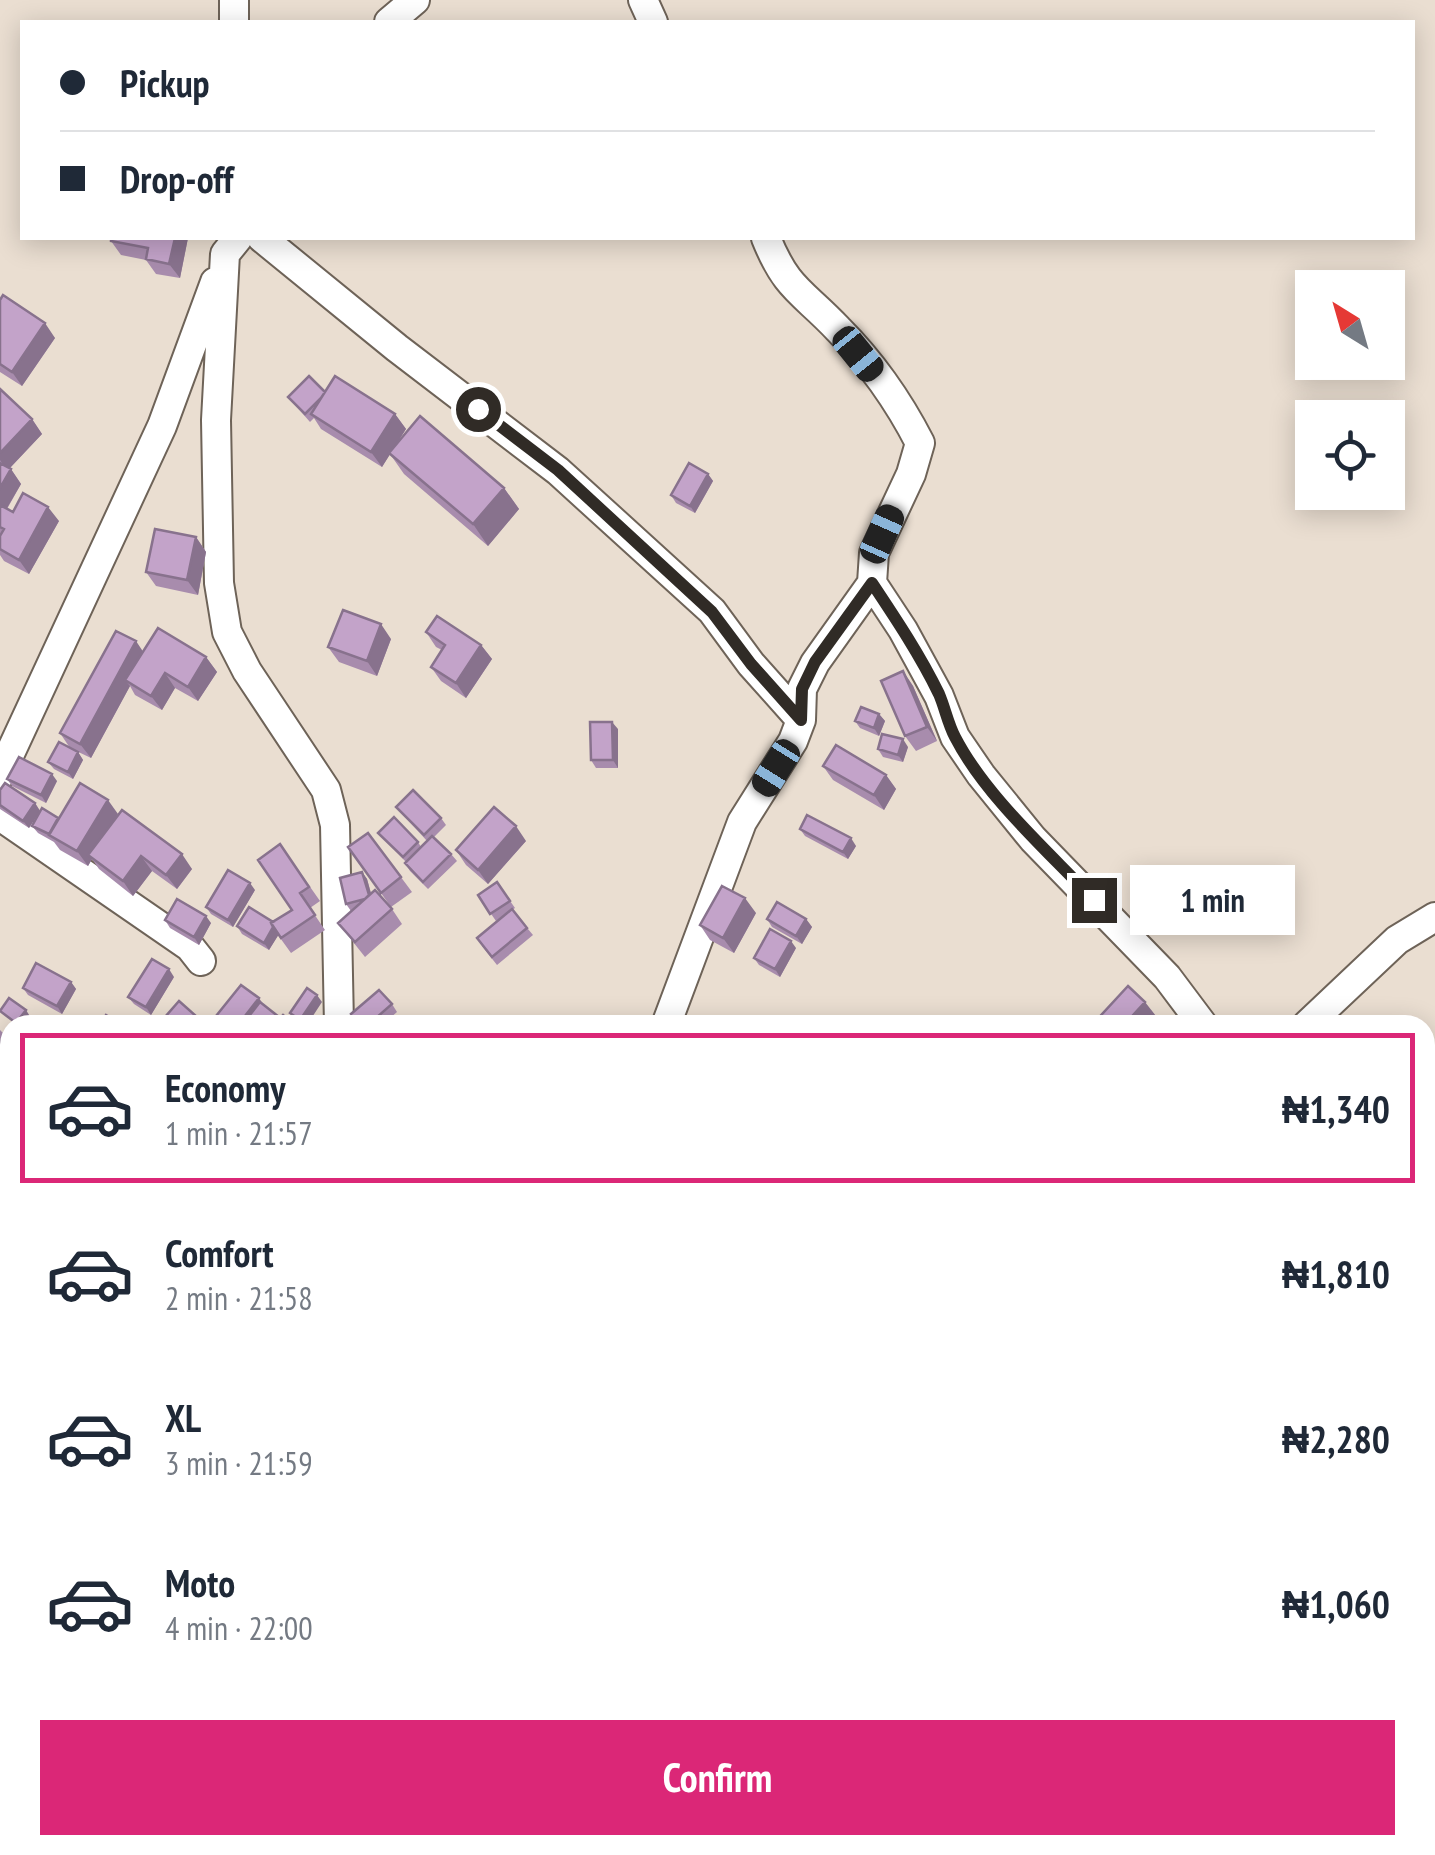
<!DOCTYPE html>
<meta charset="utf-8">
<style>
:root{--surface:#fff;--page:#f2f2f3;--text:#1f2937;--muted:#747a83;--line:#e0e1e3;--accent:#db2777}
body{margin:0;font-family:"PT Sans Narrow",sans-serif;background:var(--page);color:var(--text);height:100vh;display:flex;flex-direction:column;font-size:38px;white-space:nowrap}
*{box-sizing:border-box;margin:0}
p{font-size:32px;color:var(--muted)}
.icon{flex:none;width:55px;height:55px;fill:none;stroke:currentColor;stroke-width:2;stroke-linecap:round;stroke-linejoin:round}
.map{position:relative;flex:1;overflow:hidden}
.sheet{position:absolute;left:0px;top:1015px;width:1435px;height:840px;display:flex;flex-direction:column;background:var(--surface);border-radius:30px 30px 0 0;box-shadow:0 5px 25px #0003}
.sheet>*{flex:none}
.hud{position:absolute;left:20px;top:20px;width:1395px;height:220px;border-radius:0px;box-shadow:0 5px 25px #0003;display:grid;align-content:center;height:220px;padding:0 40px;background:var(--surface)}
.needle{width:65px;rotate:323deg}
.controls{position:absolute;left:1295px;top:270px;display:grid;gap:20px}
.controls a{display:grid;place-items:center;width:110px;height:110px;border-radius:0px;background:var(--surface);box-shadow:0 5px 25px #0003;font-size:50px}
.end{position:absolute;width:45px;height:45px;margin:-22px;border:12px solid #302b26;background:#fff;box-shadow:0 0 0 5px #fff}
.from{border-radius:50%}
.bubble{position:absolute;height:70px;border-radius:0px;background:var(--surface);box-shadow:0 5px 25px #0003;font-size:32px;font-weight:700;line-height:70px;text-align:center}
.car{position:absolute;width:30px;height:60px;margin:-30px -15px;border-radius:12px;box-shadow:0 0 8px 2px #0007;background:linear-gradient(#222 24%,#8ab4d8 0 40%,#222 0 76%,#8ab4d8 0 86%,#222 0)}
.hud b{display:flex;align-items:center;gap:35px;height:95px;font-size:38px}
.hud b+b{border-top:2px solid var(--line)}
.hud i{width:25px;height:25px;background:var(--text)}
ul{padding:18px 0 0;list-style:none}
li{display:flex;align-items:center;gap:30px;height:150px;margin:0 20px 15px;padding:0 20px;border:5px solid transparent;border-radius:0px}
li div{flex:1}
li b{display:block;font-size:38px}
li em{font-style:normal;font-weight:700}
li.on{border-color:var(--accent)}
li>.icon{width:90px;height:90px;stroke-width:1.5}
.cta{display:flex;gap:20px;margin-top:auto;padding:20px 40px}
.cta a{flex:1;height:115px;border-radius:0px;background:var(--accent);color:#fff;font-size:40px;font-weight:700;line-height:115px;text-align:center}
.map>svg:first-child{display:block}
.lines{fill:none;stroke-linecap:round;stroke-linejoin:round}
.street-casing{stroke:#6e6358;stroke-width:32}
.street{stroke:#fff;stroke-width:28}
.wall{fill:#a88cad}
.shaded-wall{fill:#88728d}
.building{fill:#c3a3c9;stroke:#88728d;stroke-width:2.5}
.route{stroke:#302b26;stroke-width:12}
</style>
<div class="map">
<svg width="1435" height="1855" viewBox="0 0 1435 1855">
<rect width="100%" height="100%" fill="#eaded1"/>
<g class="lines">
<g class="street-casing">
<path id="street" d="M 234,0 L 234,22
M 643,0 L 653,22
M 389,22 L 415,0
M 238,238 L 225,254 L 216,420 L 219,583 L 227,632 L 247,671 L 326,790 L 335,825 L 339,1025
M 262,238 L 397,348 L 558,471 L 712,611 L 751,664 L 801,720
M 872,583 L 903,630 L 939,696 L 955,737 L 981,775 L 1033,839 L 1167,977 L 1203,1025
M 0,775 L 162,426 L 215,282
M 0,816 L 190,947 L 201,961
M 666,1025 L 742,822 L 793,741 L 801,720 L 802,689 L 815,663 L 872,583 L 874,553 L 911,474 L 920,443 C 899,402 871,362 838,329 C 802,291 787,290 766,238
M 1307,1025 L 1397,940 L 1435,917
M 0,1181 L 10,1181
M 1425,1187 L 1435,1178
M 419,1845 L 427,1855
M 919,1845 L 929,1855
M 1397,1845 L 1405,1855
M 175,1855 L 178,1845
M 495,1855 L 518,1845"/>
</g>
<use href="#street" class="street"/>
</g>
<path class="wall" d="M 111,238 L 188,238 L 180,278 L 156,274 L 146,260 L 121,255 L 111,241 Z
M 0,300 L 55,338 L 22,386 L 0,372 Z
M 0,389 L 32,419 L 42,434 L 10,468 L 21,484 L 7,509 L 13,512 L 59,521 L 29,574 L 4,561 L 0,555 Z
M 325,392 L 395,414 L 406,429 L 395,446 L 504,488 L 519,509 L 488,546 L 404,474 L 390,454 L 382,467 L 321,429 L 314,418 L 310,422 L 288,397 Z
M 708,474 L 713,481 L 695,513 L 676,503 L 671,495 Z
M 196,537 L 206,552 L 198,595 L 156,586 L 146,572 Z
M 426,632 L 481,645 L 492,659 L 466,698 L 441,681 L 431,667 L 442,650 L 436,647 Z
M 391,639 L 377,676 L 339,662 L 328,647 Z
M 143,651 L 206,657 L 217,672 L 198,701 L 175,688 L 162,710 L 135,695 L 130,686 L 91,758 L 70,748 L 60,733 Z
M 903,671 L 913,686 L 937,741 L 916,751 L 905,736 Z
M 879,714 L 885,721 L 879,736 L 860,728 L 855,721 Z
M 618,729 L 618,768 L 596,768 L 591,760 Z
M 908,747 L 903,762 L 883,757 L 878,749 Z
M 78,752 L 83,760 L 73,779 L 54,769 L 48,762 Z
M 823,766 L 886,775 L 896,789 L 884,810 L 833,780 Z
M 7,779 L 57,781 L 46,803 L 12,786 Z
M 0,790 L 35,803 L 40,811 L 29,828 L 0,809 Z
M 396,807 L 441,818 L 446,825 L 434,837 L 451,854 L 457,861 L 428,889 L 410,871 L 405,863 L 406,862 L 378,833 L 418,842 L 421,847 L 427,841 Z
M 118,815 L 192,869 L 177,889 L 152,871 L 133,896 L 99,869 L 92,859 L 88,866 L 60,850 L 54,842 L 38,833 L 32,826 Z
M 800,829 L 856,846 L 848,859 L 805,836 Z
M 368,833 L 412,892 L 391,907 L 348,847 Z
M 526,841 L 488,884 L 466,865 L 456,850 Z
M 280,844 L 320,901 L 310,908 L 325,930 L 291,953 L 278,935 L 269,950 L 242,934 L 237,926 L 273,922 L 292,910 Z
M 362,872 L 367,879 L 371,893 L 392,909 L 402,924 L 365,957 L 338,923 L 351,911 L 346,904 Z
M 497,882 L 515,908 L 512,910 L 533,935 L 497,965 L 482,946 L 506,914 L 496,921 L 478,895 Z
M 255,890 L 233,927 L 211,914 L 206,907 Z
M 756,913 L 734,953 L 710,940 L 700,925 Z
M 767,919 L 806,919 L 812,927 L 802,944 L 772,927 Z
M 165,920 L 211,923 L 199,945 L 170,928 Z
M 796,948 L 780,977 L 759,965 L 754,958 Z
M 174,977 L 151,1015 L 134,1004 L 128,997 Z
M 71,982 L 76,989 L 62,1014 L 28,995 L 23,988 Z
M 392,1004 L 397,1012 L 382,1025 L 359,1025 L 351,1014 Z
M 0,1030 L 10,1040 L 10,1095 L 0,1086 Z
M 10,1716 L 10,1762 L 0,1753 L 0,1727 Z
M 262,1845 L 300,1845 L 308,1855 L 269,1855 Z
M 657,1845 L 690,1845 L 696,1853 L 693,1855 L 664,1855 Z
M 1223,1845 L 1273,1845 L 1265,1855 L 1236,1855 Z"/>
<path class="shaded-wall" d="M 175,238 L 188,238 L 180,278 L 169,264 Z
M 45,323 L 55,338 L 22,386 L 12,372 Z
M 395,414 L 406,429 L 382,467 L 371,452 Z
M 32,419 L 42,434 L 7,471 L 0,460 L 0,453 Z
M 11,469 L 21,484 L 0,520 L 0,488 Z
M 708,474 L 713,481 L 695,513 L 690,506 Z
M 504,488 L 519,509 L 488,546 L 473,524 Z
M 48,507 L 59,521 L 29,574 L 19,560 Z
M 196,537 L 206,552 L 198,595 L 187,580 Z
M 381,624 L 391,639 L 377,676 L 367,661 Z
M 136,641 L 146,656 L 125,680 L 130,686 L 91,758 L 80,744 Z
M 481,645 L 492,659 L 466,698 L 456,683 Z
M 206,657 L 217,672 L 198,701 L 188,687 Z
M 903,671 L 913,686 L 937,741 L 927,727 Z
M 165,673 L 175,688 L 162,710 L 151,696 Z
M 879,714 L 885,721 L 879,736 L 874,728 Z
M 612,722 L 618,729 L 618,768 L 613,760 Z
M 903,739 L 908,747 L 903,762 L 898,755 Z
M 78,752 L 83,760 L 73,779 L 68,772 Z
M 52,774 L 57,781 L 46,803 L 41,795 Z
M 886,775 L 896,789 L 884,810 L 874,795 Z
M 108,800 L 118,814 L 88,855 L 92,859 L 88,866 L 77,851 Z
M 35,803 L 40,811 L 29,828 L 23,821 Z
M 516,826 L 526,841 L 488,884 L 478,870 Z
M 851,838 L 856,846 L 848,859 L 843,852 Z
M 182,854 L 192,869 L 177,889 L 166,875 Z
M 141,856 L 152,871 L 133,896 L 123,881 Z
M 362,872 L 367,879 L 374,905 L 369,898 Z
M 250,883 L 255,890 L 233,927 L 228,920 Z
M 745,898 L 756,913 L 734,953 L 723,938 Z
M 206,916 L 211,923 L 199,945 L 194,937 Z
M 806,919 L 812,927 L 802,944 L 796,936 Z
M 276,923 L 281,931 L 269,950 L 264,943 Z
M 791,941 L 796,948 L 780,977 L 775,969 Z
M 169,969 L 174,977 L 151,1015 L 146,1007 Z
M 71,982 L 76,989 L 62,1014 L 57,1006 Z
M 317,995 L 322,1002 L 307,1025 L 304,1025 L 300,1020 Z
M 259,998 L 264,1006 L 249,1025 L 238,1025 Z
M 1145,1002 L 1156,1016 L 1148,1025 L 1124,1025 Z
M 26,1010 L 31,1018 L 25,1025 L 17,1025 L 16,1023 Z
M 196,1016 L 201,1023 L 200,1025 L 188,1025 Z
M 5,1033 L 10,1041 L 0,1068 L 0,1040 Z
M 1435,1281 L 1435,1294 L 1425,1306 L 1425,1293 Z
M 1433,1611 L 1435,1614 L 1435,1637 L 1429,1644 L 1425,1639 L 1425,1622 Z
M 4,1771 L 9,1778 L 0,1790 L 0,1776 Z
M 1251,1845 L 1273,1845 L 1265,1855 L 1244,1855 Z"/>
<path class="building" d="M 111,238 L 175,238 L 169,264 L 146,259 L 148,248 L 111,241 Z
M 3,295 L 45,323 L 12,372 L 0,364 L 0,300 Z
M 309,376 L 325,392 L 321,398 L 305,414 L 288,397 Z
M 335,376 L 395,414 L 371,452 L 311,414 Z
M 0,389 L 32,419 L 0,453 Z
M 420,416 L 504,488 L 473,524 L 389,453 Z
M 0,463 L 11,469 L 0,488 Z
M 689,463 L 708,474 L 690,506 L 671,495 Z
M 23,493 L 48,507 L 19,560 L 0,549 L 0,536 L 4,529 L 0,527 L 0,505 L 13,512 Z
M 155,529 L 196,537 L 187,580 L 146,572 Z
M 343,610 L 381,624 L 367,661 L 328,647 Z
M 437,616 L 481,645 L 456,683 L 431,667 L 445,645 L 426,632 Z
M 158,628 L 206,657 L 188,687 L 165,673 L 151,696 L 125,680 Z
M 116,631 L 136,641 L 80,744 L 60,733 Z
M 903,671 L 927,727 L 905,736 L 881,681 Z
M 861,707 L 879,714 L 874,728 L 855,721 Z
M 590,722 L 612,722 L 613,760 L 591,760 Z
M 882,734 L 903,739 L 898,755 L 878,749 Z
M 59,742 L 78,752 L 68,772 L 48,762 Z
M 836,745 L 886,775 L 874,795 L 823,766 Z
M 19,757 L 52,774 L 41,795 L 7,779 Z
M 5,783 L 35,803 L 23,821 L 0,805 L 0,790 Z
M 80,783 L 108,800 L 77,851 L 49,835 Z
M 413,790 L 441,818 L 424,835 L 396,807 Z
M 494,807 L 516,826 L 478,870 L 456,850 Z
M 42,808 L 58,818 L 49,834 L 32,826 Z
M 122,810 L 182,854 L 166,875 L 141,856 L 123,881 L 88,855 Z
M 807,815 L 851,838 L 843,852 L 800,829 Z
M 394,817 L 418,842 L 403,857 L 378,833 Z
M 368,833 L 401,877 L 381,893 L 348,847 Z
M 432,836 L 451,854 L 423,882 L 405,863 Z
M 280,844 L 309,887 L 300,893 L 315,915 L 281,938 L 271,923 L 292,910 L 258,860 Z
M 228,870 L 250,883 L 228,920 L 206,907 Z
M 362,872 L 369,895 L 365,899 L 346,904 L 340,878 Z
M 497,882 L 510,901 L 490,914 L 478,895 Z
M 722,886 L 745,898 L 723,938 L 700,925 Z
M 375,890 L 392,909 L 355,942 L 338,923 Z
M 177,899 L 206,916 L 194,937 L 165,920 Z
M 777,902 L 806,919 L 796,936 L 767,919 Z
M 249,907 L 273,922 L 271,923 L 273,927 L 264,943 L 237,926 Z
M 512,909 L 527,928 L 492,957 L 477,938 Z
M 770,929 L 791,941 L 775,969 L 754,958 Z
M 152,959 L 169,969 L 146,1007 L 128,997 Z
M 36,963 L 71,982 L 57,1006 L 23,988 Z
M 241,985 L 259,998 L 238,1025 L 227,1025 L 216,1016 Z
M 1128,986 L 1145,1002 L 1124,1025 L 1092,1025 Z
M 307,988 L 317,995 L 300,1020 L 290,1013 Z
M 379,990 L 392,1004 L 368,1025 L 360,1025 L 351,1014 Z
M 9,998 L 26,1010 L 16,1023 L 0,1011 Z
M 179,1001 L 196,1016 L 188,1025 L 158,1025 Z
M 260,1002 L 279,1017 L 273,1025 L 242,1025 Z
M 106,1015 L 122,1025 L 99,1025 Z
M 283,1015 L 294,1025 L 274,1025 Z
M 75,1019 L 81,1025 L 68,1025 Z
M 10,1040 L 10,1090 L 0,1081 L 0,1051 Z
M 1425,1260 L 1435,1268 L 1435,1281 L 1425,1293 Z
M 1425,1604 L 1433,1611 L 1425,1622 Z
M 10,1716 L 10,1757 L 0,1748 L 0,1727 Z
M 10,1845 L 33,1845 L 40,1855 L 0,1855 L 0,1853 Z
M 77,1845 L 81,1845 L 90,1855 L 65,1855 Z
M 103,1845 L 112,1845 L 122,1855 L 93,1855 Z
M 262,1845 L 279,1845 L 268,1853 Z
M 290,1845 L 300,1845 L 308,1855 L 277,1855 Z
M 536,1845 L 542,1855 L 520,1855 Z
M 657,1845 L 676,1845 L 664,1854 Z
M 741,1845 L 770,1845 L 775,1855 L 745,1855 Z
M 854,1845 L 883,1845 L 891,1855 L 862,1855 Z
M 1232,1845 L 1251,1845 L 1244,1854 Z
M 1371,1845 L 1373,1845 L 1382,1855 L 1358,1855 Z
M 649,1849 L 653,1855 L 639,1855 Z"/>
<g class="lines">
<path class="route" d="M 478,409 L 558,470 L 712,612 L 751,664 L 801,720 L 802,689 L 815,662 L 872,583 C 896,619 920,655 939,694 C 945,708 948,724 955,737 C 986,797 1048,851 1094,900"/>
</g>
</svg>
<div class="controls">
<a><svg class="needle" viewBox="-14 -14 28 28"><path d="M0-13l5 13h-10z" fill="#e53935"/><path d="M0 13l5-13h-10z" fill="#747a83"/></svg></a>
<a><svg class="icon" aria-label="locate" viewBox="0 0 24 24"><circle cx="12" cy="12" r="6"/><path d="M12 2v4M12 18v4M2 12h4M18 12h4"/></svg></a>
</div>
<i class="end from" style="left:478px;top:409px"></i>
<i class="end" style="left:1094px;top:900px"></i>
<div class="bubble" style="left:1130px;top:865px;width:165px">1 min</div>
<i class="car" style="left:858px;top:354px;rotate:141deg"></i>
<i class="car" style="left:882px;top:534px;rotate:24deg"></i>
<i class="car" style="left:776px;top:768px;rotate:212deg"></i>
<div class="hud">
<b><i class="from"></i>Pickup</b>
<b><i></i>Drop-off</b>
</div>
<section class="sheet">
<ul>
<li class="on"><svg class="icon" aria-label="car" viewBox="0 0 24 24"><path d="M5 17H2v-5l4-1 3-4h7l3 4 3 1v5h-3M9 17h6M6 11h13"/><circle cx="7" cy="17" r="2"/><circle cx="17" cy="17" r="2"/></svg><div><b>Economy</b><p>1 min · 21:57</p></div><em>₦1,340</em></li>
<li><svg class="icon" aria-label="car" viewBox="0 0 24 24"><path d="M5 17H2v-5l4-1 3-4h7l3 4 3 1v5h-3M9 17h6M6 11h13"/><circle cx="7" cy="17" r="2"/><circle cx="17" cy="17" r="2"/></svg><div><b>Comfort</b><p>2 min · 21:58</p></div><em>₦1,810</em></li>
<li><svg class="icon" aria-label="car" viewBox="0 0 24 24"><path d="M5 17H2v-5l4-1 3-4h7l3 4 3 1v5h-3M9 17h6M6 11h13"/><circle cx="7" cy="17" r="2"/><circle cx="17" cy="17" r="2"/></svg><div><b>XL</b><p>3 min · 21:59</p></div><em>₦2,280</em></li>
<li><svg class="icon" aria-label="car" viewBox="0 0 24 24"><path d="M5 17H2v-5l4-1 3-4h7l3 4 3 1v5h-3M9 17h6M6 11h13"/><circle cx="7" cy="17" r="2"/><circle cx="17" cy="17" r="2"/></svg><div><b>Moto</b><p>4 min · 22:00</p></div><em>₦1,060</em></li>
</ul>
<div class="cta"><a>Confirm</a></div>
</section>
</div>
